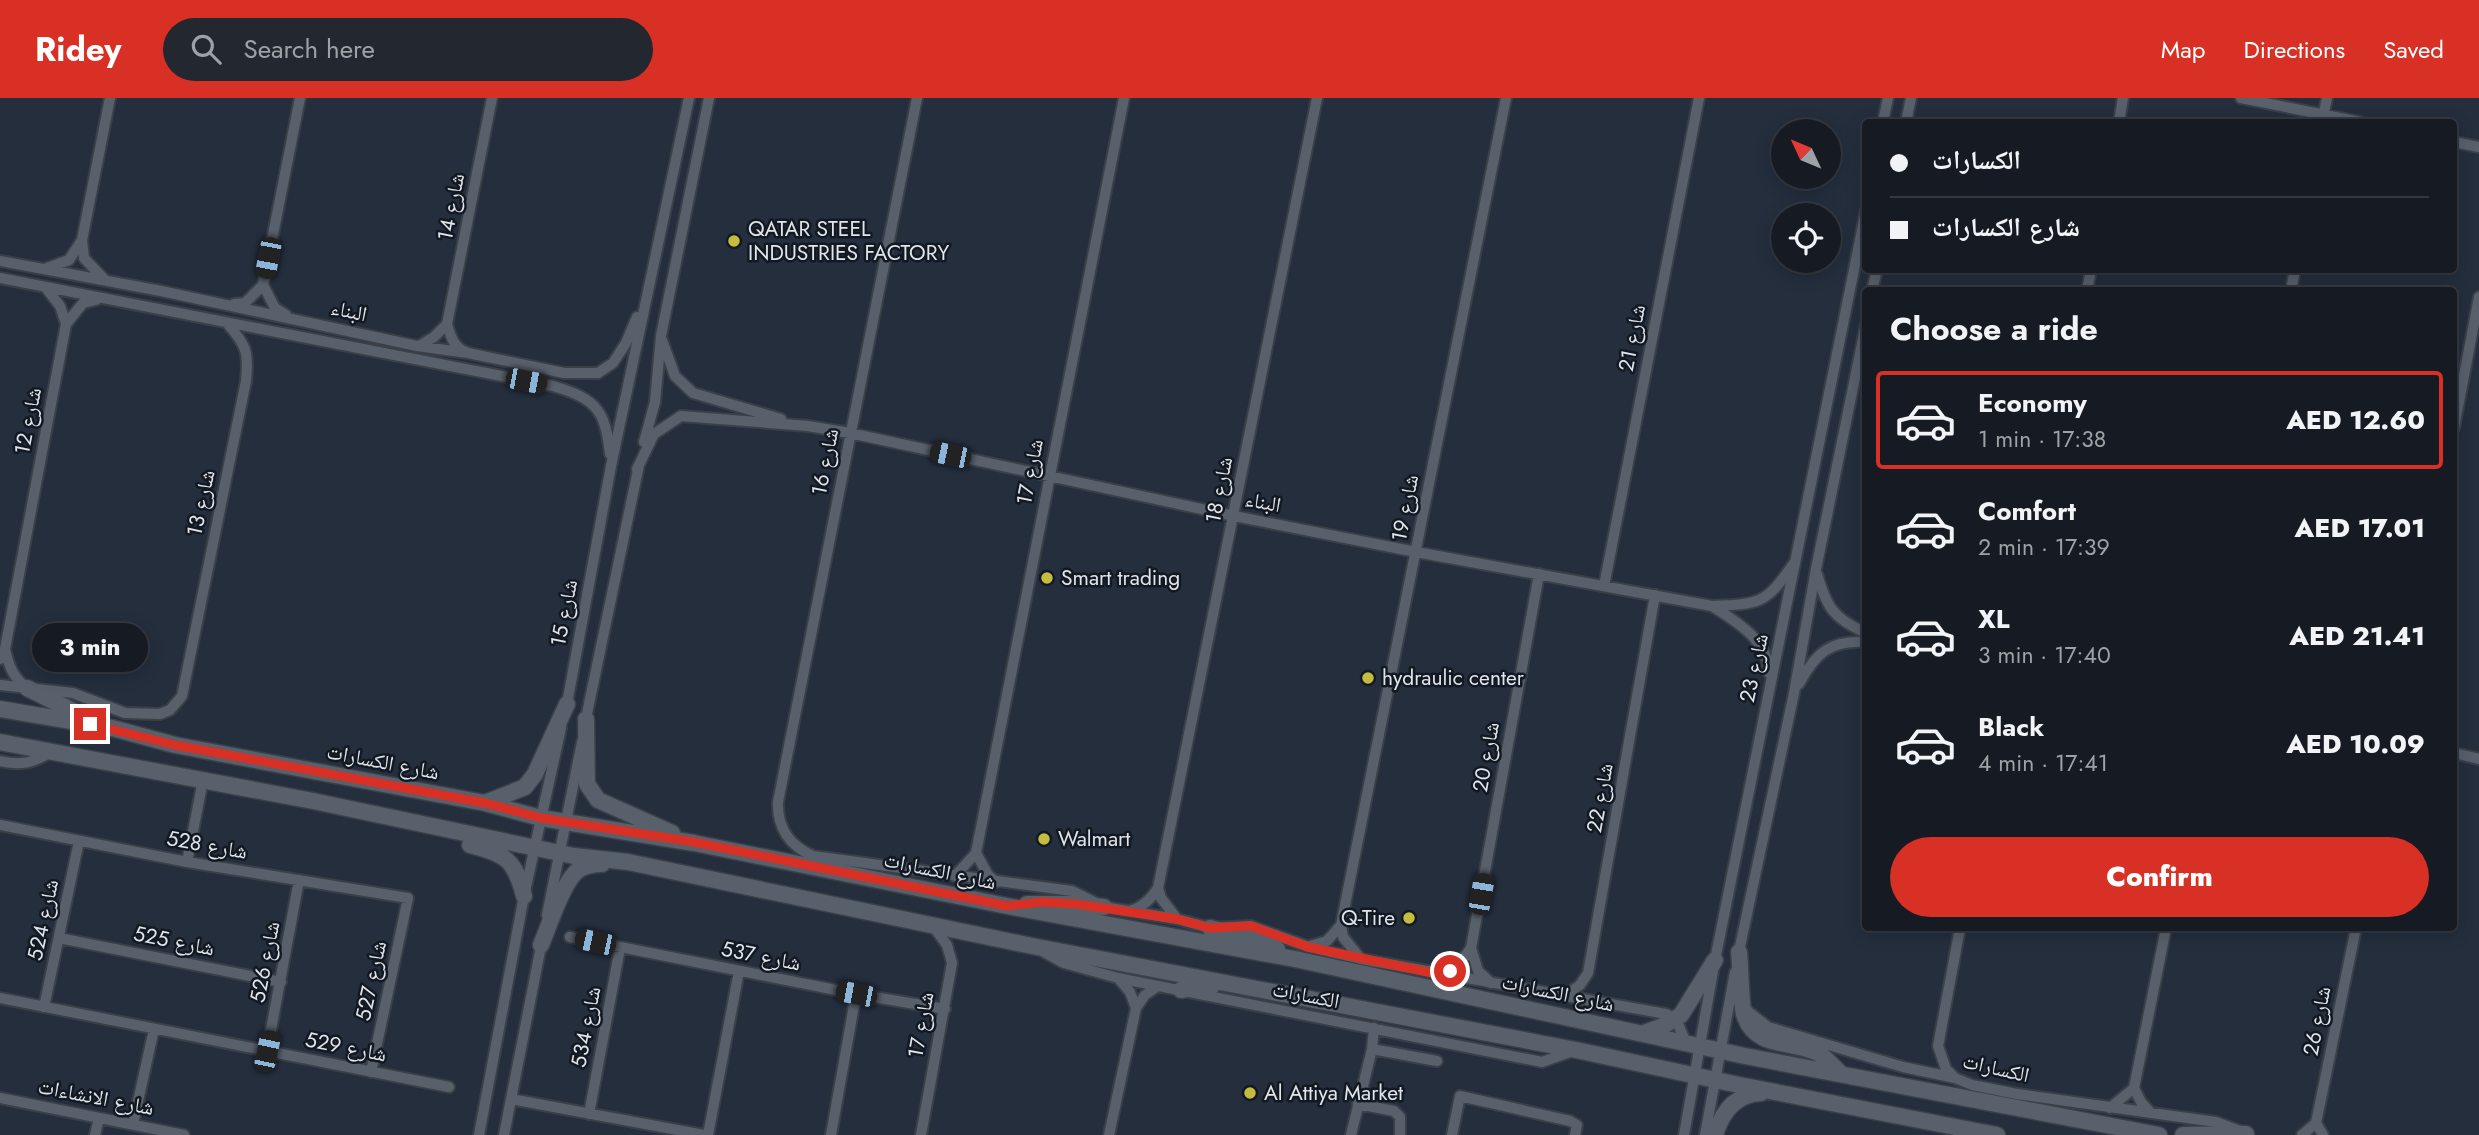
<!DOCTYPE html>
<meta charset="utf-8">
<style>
:root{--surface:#161a22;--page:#23272f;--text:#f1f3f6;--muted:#9ea1a5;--line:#353840;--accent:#d93025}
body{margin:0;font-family:Jost,"Noto Naskh Arabic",sans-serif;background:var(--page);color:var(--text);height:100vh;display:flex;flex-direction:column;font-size:26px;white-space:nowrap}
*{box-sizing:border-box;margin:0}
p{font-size:23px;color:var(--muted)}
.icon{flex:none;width:38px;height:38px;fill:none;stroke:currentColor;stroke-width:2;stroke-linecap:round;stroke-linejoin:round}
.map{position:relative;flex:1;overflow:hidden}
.panel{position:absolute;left:1862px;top:189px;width:595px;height:644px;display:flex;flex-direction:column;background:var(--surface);border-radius:7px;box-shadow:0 4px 18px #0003,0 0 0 2px var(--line)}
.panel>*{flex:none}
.hud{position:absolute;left:1862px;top:21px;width:595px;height:154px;border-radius:7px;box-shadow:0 4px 18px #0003,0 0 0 2px var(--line);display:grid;align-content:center;height:154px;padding:0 28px;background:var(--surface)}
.needle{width:46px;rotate:314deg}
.buttons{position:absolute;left:1771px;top:21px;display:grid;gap:14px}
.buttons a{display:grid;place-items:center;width:70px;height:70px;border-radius:50%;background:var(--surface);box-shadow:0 4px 18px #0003,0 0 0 2px var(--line);font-size:35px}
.end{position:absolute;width:32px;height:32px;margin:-16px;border:9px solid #d93025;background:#fff;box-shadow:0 0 0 4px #fff}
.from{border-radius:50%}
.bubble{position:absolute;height:49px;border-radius:24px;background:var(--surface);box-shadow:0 4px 18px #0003,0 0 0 2px var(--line);font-size:23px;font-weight:800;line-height:49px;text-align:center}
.car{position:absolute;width:21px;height:42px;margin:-21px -10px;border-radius:9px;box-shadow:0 0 5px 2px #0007;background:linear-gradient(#222 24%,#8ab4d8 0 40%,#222 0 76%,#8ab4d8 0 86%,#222 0)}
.hud b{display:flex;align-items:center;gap:24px;height:66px;font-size:26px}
.hud b+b{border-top:2px solid var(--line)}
.hud i{width:18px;height:18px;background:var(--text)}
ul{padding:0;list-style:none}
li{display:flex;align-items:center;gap:21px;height:98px;margin:0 14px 10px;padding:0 14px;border:4px solid transparent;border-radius:7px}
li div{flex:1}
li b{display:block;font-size:26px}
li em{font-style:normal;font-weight:800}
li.selected{border-color:var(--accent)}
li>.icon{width:63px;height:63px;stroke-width:1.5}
h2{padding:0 28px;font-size:32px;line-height:84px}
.primary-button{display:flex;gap:14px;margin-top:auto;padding:14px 28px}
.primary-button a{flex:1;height:80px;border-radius:42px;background:var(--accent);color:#fff;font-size:28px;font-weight:800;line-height:80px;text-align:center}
header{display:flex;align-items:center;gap:42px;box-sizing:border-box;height:98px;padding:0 35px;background:var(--accent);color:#fff}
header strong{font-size:33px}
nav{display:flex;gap:38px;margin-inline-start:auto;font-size:24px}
.search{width:490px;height:63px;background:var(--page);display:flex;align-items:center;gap:18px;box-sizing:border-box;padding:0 24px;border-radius:38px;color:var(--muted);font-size:26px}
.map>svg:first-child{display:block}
.built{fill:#242e3d;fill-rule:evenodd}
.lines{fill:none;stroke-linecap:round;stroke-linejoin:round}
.street-casing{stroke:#3b4048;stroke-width:14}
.secondary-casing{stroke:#3b4048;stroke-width:19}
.street{stroke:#58606c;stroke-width:10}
.secondary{stroke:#58606c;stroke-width:16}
.route{stroke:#d93025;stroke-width:9}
.poi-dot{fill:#c5bc3d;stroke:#131923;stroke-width:2.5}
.labels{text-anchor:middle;stroke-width:5;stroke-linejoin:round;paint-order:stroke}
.street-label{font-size:21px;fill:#e0e4eb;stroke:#131923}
.poi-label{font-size:21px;fill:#e0e4eb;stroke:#131923;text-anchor:start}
</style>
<header>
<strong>Ridey</strong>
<div class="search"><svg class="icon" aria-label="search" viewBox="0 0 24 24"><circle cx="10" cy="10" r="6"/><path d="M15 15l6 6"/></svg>Search here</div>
<nav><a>Map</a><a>Directions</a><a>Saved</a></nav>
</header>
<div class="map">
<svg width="2479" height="1037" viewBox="0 0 2479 1037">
<rect width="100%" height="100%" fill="#1d232d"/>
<path class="built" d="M 0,0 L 2479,0 L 2479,1037 L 0,1037 ZM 1866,24 L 2454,24 L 2454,172 L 1866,172 ZM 1783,33 L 1829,33 L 1829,79 L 1783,79 ZM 1783,117 L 1829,117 L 1829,163 L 1783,163 ZM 1866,192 L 2454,192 L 2454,830 L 1866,830 Z"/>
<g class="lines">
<g class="street-casing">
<path id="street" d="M 917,0 L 778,704 C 777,730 790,748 813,758 L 1072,793 L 1104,809 L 1177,821 L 1210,830 L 1251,828 L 1309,849 L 1361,861 L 1666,916 L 1676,921 L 1685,943
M 2241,0 L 2360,24
M 1883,24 L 1888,0
M 1906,24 L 1911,0
M 2119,24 L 2123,0
M 2322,24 L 2327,0
M 2454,44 L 2479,49
M 82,142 L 84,160 L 104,181
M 0,163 L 161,193 L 417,248 L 468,255 L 564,275 L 598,275 L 613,265 L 626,245 L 637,219
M 47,170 L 69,162 L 82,142 L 110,0
M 0,180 L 553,288 C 597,301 605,312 610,356
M 263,187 L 275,210 L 286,217
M 46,190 L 60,208 L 66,226
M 1872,192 L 1877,172
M 2087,192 L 2091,172
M 2291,192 L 2295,172
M 234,206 L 245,205 L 263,187 L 300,0
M 662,242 L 675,278 L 693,295 L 781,321
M 419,248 L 434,239 L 447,226
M 466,254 C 454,250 450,237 447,226 L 492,0
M 2454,330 L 2479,199
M 644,344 L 655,304 L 661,238 L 709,0
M 637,371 L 654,336 L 681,318 L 808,328 L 850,335 L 1234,418 L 1416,454 L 1712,508 C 1761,506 1766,506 1794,465
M 1817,476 C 1827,510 1833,520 1866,535
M 1604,488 L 1699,0
M 1712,508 C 1737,524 1768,542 1769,575
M 5,551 C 9,569 13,579 27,590
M 0,561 L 5,551 L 66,226 L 83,205 L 96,202
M 1799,586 C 1815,556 1829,542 1866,544
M 0,587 L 73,595 L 125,615 L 160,616 L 170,612 L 182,598 L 246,283 C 249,253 246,247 227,225
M 566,611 L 611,368 L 689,0
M 585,625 L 639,367
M 2454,655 L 2479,661
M 0,663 C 21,668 34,665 52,653
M 0,727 L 187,764 L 408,800 L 371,974
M 976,755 L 988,777 L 996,784
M 187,764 L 203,682
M 955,778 L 976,755 L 1124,0
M 1158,790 L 1161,800 L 1177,821
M 1129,813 C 1142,810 1151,801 1158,790 L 1317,0
M 547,817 L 582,644
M 570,839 L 856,896 L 945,911
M 59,840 L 281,884
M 1310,848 L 1327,843 L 1341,827
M 1471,850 L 1478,873 L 1491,885
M 1044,854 L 1064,865 L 1118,880 L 1532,962 L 1542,964 L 1573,953
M 1738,858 L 1794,595 L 1816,471 L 1866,226
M 1360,860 L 1343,839 L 1341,827 L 1506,0
M 1442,877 L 1459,867 L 1471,850 L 1539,476
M 1118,880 L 1130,894 L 1136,910
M 1564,898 L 1580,887 L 1588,875 L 1655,497
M 0,900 L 449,989
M 44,909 L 79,743
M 1745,911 L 1768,929 L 1903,969 L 1955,980 L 1972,987 L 2017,996 L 2216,1024 L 2245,1035
M 1372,951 L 1437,963
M 267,953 L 299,782
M 1955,980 L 1946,971 L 1938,948 L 1960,830
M 2134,990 L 2141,1004 L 2151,1015
M 0,1000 L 184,1037
M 511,1001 L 704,1037
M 1358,1006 L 1394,1013 L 1400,1019 L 1400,1037
M 2110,1010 L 2134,990 L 2166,830
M 589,1016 L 620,850
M 2316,1025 L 2323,1037
M 133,1026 L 154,931
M 95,1037 L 99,1020
M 479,1037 L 524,798 L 561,630
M 504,1037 L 542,843
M 708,1037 L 739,873
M 831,1037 L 856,896
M 921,1037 L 952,865 L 947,847 L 933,828
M 1109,1037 L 1136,910 L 1145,897 L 1158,888
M 1351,1037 L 1372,951 L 1374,930
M 1452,1037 L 1460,998 L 1570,1023 L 1577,1027 L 1575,1037
M 1684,1037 L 1715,862 L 1866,112
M 1705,1037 L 1735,874
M 2302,1037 L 2316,1025 L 2356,830"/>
</g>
<g class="secondary-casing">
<path id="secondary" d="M 27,590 L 87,620
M 0,611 L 112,630 L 175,647 L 485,705 L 541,720 L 694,745 L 1007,808 L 1295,861 L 1745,958 L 2159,1037
M 586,621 L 587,686 L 598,702 L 672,735
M 0,644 L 313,703 L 574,758 L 628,764 L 1032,848 L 1576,952 L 1739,987 L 1997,1037
M 485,705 L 525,689 L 535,676 L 567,606
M 470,747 C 506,756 515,762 524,798
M 1027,806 L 1076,806 L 1104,809
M 1210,830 L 1246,839 L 1277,851
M 541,847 C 549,828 562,787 576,774 C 582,768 594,766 602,766
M 1739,854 C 1741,869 1740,908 1745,919 C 1757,952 1795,942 1820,956 C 1827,961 1834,969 1840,975
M 1181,892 L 1213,887
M 1644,935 L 1663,928 L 1681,917 L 1715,862
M 1715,1037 C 1722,1014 1735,996 1761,995
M 2183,1037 L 2246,1036"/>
</g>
<use href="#street" class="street"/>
<use href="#secondary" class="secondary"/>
</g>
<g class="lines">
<path class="route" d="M 90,626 L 175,647 L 485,705 L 541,720 L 694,744 L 1007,808 L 1042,804 L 1076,806 L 1177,821 L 1210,830 L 1251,828 L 1308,849 L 1442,877 L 1450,873"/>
</g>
<g class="poi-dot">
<circle cx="734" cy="143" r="7"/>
<circle cx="1047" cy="480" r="7"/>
<circle cx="1368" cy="580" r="7"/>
<circle cx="1044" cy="741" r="7"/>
<circle cx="1409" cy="820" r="7"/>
<circle cx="1250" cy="995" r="7"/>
</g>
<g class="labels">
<g class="street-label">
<text transform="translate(451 109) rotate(-79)" y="7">شارع 14</text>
<text transform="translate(349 213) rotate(12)" y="7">البناء</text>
<text transform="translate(1632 240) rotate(-79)" y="7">شارع 21</text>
<text transform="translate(28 323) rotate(-79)" y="7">شارع 12</text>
<text transform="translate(825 364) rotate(-79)" y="7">شارع 16</text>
<text transform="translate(1030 374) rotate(-79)" y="7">شارع 17</text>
<text transform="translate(1219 392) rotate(-79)" y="7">شارع 18</text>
<text transform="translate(1263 404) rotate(11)" y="7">البناء</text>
<text transform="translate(201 405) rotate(-78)" y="7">شارع 13</text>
<text transform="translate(1405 410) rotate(-79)" y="7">شارع 19</text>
<text transform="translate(564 515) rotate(-79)" y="7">شارع 15</text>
<text transform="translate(1754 570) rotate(-78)" y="7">شارع 23</text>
<text transform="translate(1486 659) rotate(-80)" y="7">شارع 20</text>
<text transform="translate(383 664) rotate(11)" y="7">شارع الكسارات</text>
<text transform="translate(1600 700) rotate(-80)" y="7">شارع 22</text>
<text transform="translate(207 747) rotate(10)" y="7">شارع 528</text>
<text transform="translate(940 773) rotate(12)" y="7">شارع الكسارات</text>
<text transform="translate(43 822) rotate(-78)" y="7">شارع 524</text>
<text transform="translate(174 843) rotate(11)" y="7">شارع 525</text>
<text transform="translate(761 858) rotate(11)" y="7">شارع 537</text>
<text transform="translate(265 864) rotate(-79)" y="7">شارع 526</text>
<text transform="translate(371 883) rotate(-78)" y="7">شارع 527</text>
<text transform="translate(1558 895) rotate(12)" y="7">شارع الكسارات</text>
<text transform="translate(1306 897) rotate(11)" y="7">الكسارات</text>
<text transform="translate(2317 923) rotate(-79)" y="7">شارع 26</text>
<text transform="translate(921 927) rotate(-80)" y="7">شارع 17</text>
<text transform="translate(586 929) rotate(-79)" y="7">شارع 534</text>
<text transform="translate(346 949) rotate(11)" y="7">شارع 529</text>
<text transform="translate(1996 970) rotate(13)" y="7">الكسارات</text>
<text transform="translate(96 999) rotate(11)" y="7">شارع الانشاءات</text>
</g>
<g class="poi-label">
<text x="748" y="138">QATAR STEEL<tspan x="748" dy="24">INDUSTRIES FACTORY</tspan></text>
<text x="1061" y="487">Smart trading</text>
<text x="1382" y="587">hydraulic center</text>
<text x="1058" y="748">Walmart</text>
<text x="1395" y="827" text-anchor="end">Q-Tire</text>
<text x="1264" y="1002">Al Attiya Market</text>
</g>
</g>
</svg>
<div class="buttons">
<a><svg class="needle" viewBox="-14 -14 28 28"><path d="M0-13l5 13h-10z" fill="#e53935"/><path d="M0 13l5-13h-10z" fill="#9ea1a5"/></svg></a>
<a><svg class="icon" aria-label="locate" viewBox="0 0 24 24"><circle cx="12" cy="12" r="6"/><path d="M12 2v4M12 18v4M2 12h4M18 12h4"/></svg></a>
</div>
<i class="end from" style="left:1450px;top:873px"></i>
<i class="end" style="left:90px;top:626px"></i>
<div class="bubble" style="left:32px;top:525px;width:116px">3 min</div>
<i class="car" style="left:268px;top:160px;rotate:191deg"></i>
<i class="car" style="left:526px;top:283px;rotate:101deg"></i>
<i class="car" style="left:950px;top:357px;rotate:282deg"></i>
<i class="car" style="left:1481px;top:796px;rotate:10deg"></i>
<i class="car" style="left:595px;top:844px;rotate:282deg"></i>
<i class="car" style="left:856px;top:896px;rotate:281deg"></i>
<i class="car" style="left:267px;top:953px;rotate:12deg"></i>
<div class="hud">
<b><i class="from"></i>الكسارات</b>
<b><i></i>شارع الكسارات</b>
</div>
<section class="panel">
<h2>Choose a ride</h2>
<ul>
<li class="selected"><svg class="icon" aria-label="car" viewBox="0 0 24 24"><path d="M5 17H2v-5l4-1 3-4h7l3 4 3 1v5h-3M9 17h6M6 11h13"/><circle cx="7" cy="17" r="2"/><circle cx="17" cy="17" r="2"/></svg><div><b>Economy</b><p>1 min · 17:38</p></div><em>AED 12.60</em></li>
<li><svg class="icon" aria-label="car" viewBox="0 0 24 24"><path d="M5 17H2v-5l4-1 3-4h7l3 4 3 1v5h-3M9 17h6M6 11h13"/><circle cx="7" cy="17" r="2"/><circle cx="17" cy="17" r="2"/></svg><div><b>Comfort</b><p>2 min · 17:39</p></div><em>AED 17.01</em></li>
<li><svg class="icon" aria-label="car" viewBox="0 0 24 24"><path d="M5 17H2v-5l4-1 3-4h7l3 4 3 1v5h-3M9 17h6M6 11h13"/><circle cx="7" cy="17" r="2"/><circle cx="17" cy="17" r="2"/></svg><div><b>XL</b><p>3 min · 17:40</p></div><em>AED 21.41</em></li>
<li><svg class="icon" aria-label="car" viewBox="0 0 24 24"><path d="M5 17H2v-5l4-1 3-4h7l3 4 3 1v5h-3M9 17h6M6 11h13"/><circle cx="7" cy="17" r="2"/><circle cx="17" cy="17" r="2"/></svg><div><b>Black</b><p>4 min · 17:41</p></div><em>AED 10.09</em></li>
</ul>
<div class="primary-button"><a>Confirm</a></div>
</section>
</div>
